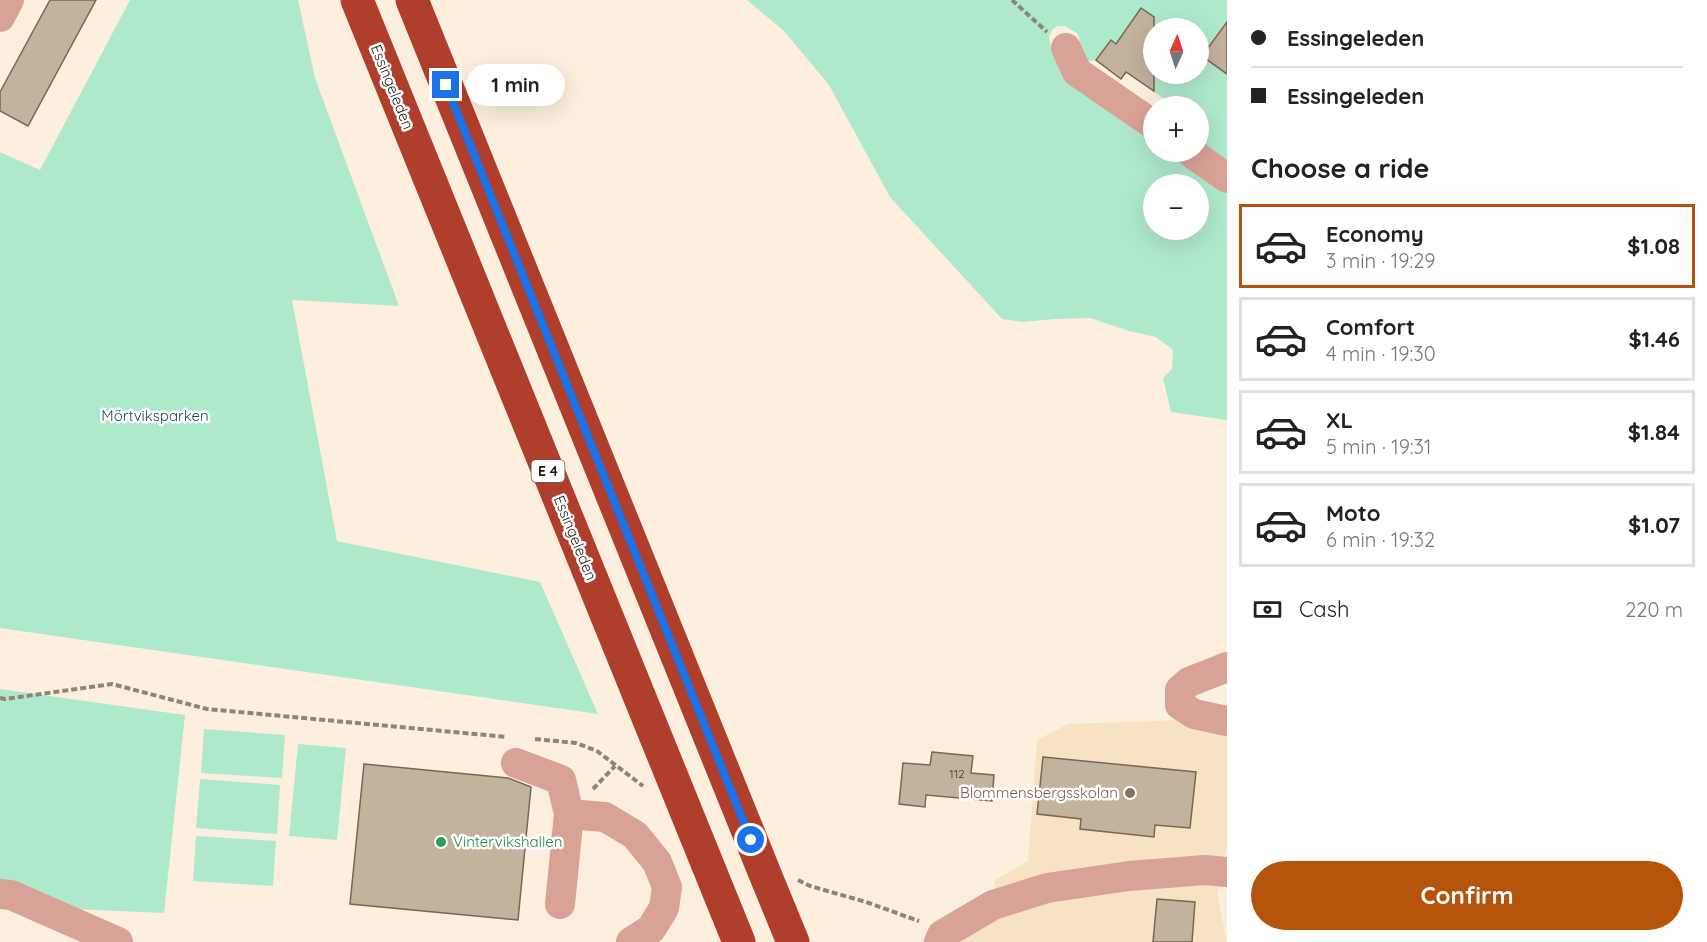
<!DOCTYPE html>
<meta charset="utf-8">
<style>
:root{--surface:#fff;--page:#f6f6f6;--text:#222;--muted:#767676;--line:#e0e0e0;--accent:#b45309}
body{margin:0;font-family:Quicksand,sans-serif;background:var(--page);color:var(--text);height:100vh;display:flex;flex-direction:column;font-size:22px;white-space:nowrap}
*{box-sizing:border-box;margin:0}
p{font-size:20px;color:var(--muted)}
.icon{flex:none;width:33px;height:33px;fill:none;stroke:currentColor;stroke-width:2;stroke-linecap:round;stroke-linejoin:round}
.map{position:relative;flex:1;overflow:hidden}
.drawer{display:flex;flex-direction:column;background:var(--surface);width:480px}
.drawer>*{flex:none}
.hud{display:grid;align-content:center;height:132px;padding:0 24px;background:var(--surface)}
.needle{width:39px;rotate:3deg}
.fabs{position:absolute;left:1143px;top:18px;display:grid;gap:12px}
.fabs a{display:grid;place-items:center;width:66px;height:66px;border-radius:50%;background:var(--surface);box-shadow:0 6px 24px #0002;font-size:30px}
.end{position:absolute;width:27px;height:27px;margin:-14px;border:8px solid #1a73e8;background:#fff;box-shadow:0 0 0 3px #fff}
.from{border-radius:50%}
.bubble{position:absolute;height:42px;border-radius:21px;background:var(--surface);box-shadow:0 6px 24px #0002;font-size:20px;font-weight:700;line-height:42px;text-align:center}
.hud b{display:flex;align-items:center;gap:21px;height:57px;font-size:22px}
.hud b+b{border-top:2px solid var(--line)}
.hud i{width:15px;height:15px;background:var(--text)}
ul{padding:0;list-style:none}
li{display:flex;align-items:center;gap:18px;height:84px;margin:0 12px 9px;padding:0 12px;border:3px solid var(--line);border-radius:0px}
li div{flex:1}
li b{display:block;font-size:22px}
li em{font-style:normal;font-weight:700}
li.current{border-color:var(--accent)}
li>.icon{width:54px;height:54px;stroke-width:1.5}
h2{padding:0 24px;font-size:27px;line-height:72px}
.pay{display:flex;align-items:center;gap:15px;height:66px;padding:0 24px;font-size:22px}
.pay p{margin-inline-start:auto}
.button{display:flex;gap:12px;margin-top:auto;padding:12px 24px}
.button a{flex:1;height:69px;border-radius:36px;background:var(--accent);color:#fff;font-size:24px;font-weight:700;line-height:69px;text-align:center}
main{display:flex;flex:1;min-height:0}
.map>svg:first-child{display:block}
.built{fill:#f8e2c4}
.green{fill:#afe9cc;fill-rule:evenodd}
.building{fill:#c3b29c;stroke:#776753;stroke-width:1.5}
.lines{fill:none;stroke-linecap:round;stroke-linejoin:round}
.path{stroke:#8e8477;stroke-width:4;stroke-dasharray:6 3;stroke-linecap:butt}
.minor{stroke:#d9a297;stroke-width:30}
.highway{stroke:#af3f2c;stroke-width:33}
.route{stroke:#1a73e8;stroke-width:8}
.education-dot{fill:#8d6e63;stroke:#fff;stroke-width:2}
.leisure-dot{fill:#2e9e5b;stroke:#fff;stroke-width:2}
.labels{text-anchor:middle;stroke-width:5;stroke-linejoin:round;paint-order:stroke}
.number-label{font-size:12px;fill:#443c30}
.shield{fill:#fff;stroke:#5f5a55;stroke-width:1.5}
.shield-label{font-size:14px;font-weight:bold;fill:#1a140c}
.street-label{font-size:15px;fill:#1a140c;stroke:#fff}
.park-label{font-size:15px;fill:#165039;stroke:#fff}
.education-label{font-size:15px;fill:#785e54;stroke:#fff;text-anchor:end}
.leisure-label{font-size:15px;fill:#27864d;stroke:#fff;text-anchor:start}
</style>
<main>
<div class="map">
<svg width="1227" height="942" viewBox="0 0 1227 942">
<rect width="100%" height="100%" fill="#fdefdd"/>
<path class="built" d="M 1182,720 L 1227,728 L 1227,846 L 1217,892 L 1227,942 L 961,942 L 994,911 L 995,880 L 1028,861 L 1037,740 L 1068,724 Z"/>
<path class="green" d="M 130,0 L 298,0 L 315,78 L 399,306 L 292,300 L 337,541 L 540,582 L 598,714 L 0,628 L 0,152 L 40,170 Z
M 747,0 L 1227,0 L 1227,169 L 1199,148 L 1198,106 L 1166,106 L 1169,102 L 1131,76 L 1133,73 L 1127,70 L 1121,79 L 1096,60 L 1086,62 L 1083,58 L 1079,37 L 1077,33 L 1065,26 L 1058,26 L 1053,29 L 1049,36 L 1050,44 L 1061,66 L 1153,134 L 1154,152 L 1177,152 L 1227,187 L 1227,420 L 1171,412 L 1163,378 L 1172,369 L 1173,350 L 1156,337 L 1129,331 L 1090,318 L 1055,319 L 1023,322 L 1002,319 L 890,197 L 829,85 L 784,31 ZM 1154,28 L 1198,28 L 1198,74 L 1154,74 ZM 1154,184 L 1198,184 L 1198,230 L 1154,230 Z
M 0,689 L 185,715 L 164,913 L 0,906 Z
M 204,729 L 285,735 L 282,778 L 201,773 Z
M 298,744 L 346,748 L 337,840 L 289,836 Z
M 200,779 L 280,785 L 277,834 L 196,828 Z
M 196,836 L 276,841 L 273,886 L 193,881 Z"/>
<path class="building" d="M 50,0 L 96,0 L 28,126 L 0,111 L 0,92 Z
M 1141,8 L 1154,17 L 1154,91 L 1126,72 L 1121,79 L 1096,60 L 1111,40 L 1116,44 Z
M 1227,22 L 1227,74 L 1202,56 Z
M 932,752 L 973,756 L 971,773 L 994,775 L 992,801 L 926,795 L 925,807 L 899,804 L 903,763 L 930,765 Z
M 1043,757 L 1196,772 L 1190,828 L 1155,825 L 1154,837 L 1080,829 L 1081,819 L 1037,814 Z
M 364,764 L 508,778 L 531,787 L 518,920 L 350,904 Z
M 1157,899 L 1195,902 L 1192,942 L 1153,942 Z"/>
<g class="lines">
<path class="path" d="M 1012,0 L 1047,32
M 0,698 L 5,699 L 112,684 L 207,709 L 507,737
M 535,739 L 576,743 L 597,751 L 643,786
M 593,789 L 615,766
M 798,880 L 810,886 L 866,902 L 919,921"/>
<path class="minor" d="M 0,17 L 9,0
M 1066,48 L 1077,72 L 1154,125
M 1190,152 L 1227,178
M 1227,667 L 1189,682 L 1180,690 L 1180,705 L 1194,714 L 1227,721
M 516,763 L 561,780 L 569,814 L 560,904
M 569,814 L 605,817 L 635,835 L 657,862 L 667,887 L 664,908 L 651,929 L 631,942
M 0,894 L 11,895 L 118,942
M 939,942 L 942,935 L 993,905 L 1047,888 L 1129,876 L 1205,870 L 1227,872"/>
<path class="highway" d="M 357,0 L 739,942
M 412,0 C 540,314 664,629 793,942"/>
</g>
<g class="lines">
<path class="route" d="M 446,85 L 751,840"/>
</g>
<circle class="education-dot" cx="1130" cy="793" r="6"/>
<circle class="leisure-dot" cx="441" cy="842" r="6"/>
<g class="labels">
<g class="number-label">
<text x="957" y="778">112</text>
</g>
<rect class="shield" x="531.5" y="460" width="33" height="22" rx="4.5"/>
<g class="shield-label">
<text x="548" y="476">E 4</text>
</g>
<g class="street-label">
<text transform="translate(392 87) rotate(68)" y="5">Essingeleden</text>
<text transform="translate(575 538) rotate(68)" y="5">Essingeleden</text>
</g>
<g class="park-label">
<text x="155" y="421">Mörtviksparken</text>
</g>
<g class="education-label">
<text x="1118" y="798">Blommensbergsskolan</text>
</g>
<g class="leisure-label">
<text x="453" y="847">Vintervikshallen</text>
</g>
</g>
</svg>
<div class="fabs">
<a><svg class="needle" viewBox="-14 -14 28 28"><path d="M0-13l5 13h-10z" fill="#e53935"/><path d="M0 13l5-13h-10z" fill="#767676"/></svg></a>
<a>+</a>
<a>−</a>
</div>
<i class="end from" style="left:751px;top:840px"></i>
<i class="end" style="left:446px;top:85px"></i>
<div class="bubble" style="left:466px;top:64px;width:99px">1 min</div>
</div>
<section class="drawer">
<div class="hud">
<b><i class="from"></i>Essingeleden</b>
<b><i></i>Essingeleden</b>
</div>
<h2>Choose a ride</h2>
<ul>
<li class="current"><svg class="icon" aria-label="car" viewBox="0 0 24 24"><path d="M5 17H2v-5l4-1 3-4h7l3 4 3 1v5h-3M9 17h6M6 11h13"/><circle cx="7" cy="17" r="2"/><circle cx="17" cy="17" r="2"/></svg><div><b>Economy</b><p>3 min · 19:29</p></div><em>$1.08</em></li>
<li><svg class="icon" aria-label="car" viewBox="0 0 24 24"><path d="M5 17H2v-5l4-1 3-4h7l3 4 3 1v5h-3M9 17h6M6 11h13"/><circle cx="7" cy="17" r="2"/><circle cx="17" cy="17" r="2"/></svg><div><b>Comfort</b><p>4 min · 19:30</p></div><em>$1.46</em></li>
<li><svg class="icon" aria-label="car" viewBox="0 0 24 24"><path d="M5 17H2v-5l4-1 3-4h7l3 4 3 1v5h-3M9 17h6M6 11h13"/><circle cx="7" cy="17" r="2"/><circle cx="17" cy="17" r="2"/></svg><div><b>XL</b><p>5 min · 19:31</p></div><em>$1.84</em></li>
<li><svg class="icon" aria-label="car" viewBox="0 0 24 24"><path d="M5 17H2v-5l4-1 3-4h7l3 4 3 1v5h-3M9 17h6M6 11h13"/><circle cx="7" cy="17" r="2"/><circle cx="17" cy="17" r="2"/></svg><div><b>Moto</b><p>6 min · 19:32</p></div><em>$1.07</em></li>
</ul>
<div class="pay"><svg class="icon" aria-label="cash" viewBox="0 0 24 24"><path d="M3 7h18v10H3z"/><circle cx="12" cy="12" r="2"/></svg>Cash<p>220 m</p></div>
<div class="button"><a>Confirm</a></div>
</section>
</main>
